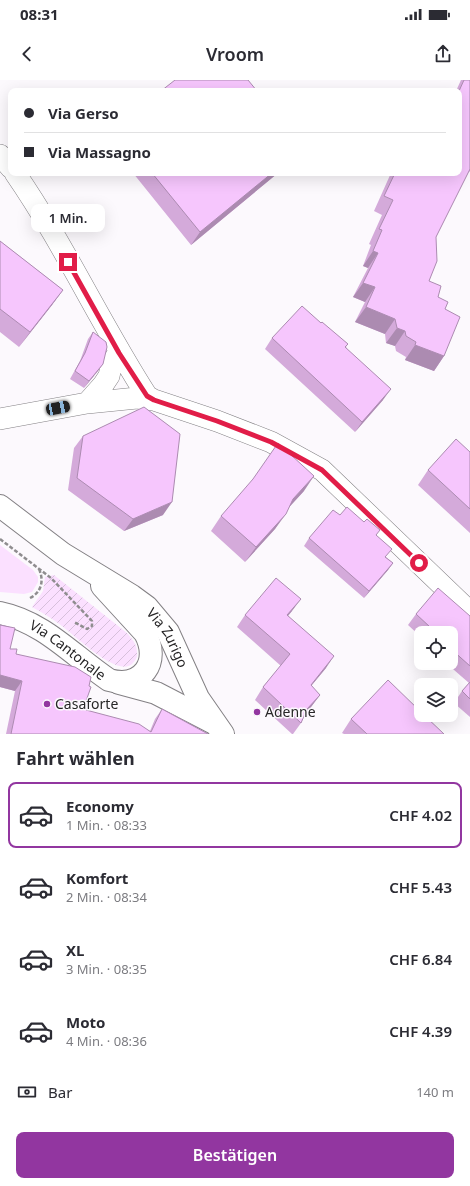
<!DOCTYPE html>
<html lang="de">
<meta charset="utf-8">
<style>
:root{--surface:#fff;--page:#f2f2f3;--text:#2b2b33;--muted:#7c7c81;--line:#e1e1e2;--accent:#9236a0}
body{margin:0;font-family:"Noto Sans",sans-serif;background:var(--page);color:var(--text);height:100vh;display:flex;flex-direction:column;font-size:15px;white-space:nowrap}
*{box-sizing:border-box;margin:0}
p{font-size:13px;color:var(--muted)}
.icon{flex:none;width:22px;height:22px;fill:none;stroke:currentColor;stroke-width:2;stroke-linecap:round;stroke-linejoin:round}
.map{position:relative;height:654px;overflow:hidden}
.drawer{display:flex;flex-direction:column;background:var(--surface);flex:1}
.drawer>*{flex:none}
.top-card{position:absolute;left:8px;top:8px;width:454px;height:88px;border-radius:8px;box-shadow:0 4px 16px #0002;display:grid;align-content:center;height:88px;padding:0 16px;background:var(--surface)}
.tools{position:absolute;left:414px;top:546px;display:grid;gap:8px}
.tools a{display:grid;place-items:center;width:44px;height:44px;border-radius:8px;background:var(--surface);box-shadow:0 4px 16px #0002;font-size:20px}
.end{position:absolute;width:18px;height:18px;margin:-9px;border:5px solid #e11d48;background:#fff;box-shadow:0 0 0 2px #fff}
.from{border-radius:50%}
.bubble{position:absolute;height:28px;border-radius:8px;background:var(--surface);box-shadow:0 4px 16px #0002;font-size:13px;font-weight:600;line-height:28px;text-align:center}
.car{position:absolute;width:12px;height:24px;margin:-12px -6px;border-radius:5px;box-shadow:0 0 3px 1px #0007;background:linear-gradient(#222 24%,#8ab4d8 0 40%,#222 0 76%,#8ab4d8 0 86%,#222 0)}
.top-card b{display:flex;align-items:center;gap:14px;height:38px;font-size:15px}
.top-card b+b{border-top:1px solid var(--line)}
.top-card i{width:10px;height:10px;background:var(--text)}
ul{padding:0;list-style:none}
li{display:flex;align-items:center;gap:12px;height:66px;margin:0 8px 6px;padding:0 8px;border:2px solid transparent;border-radius:8px}
li div{flex:1}
li b{display:block;font-size:15px}
li em{font-style:normal;font-weight:600}
li.active{border-color:var(--accent)}
li>.icon{width:36px;height:36px;stroke-width:1.5}
h2{padding:0 16px;font-size:18px;line-height:48px}
.pay{display:flex;align-items:center;gap:10px;height:44px;padding:0 16px;font-size:15px}
.pay p{margin-inline-start:auto}
.cta{display:flex;gap:8px;margin-top:auto;padding:8px 16px}
.cta a{flex:1;height:46px;border-radius:8px;background:var(--accent);color:#fff;font-size:16px;font-weight:600;line-height:46px;text-align:center}
.status{display:flex;justify-content:space-between;align-items:center;height:28px;padding:0 20px;background:var(--surface);direction:ltr}
.status svg{height:11px;fill:currentColor}
header{display:flex;justify-content:space-between;align-items:center;height:52px;padding:0 16px;background:var(--surface);font-size:18px;font-weight:600}
.map>svg:first-child{display:block}
.grass{fill:#fbe0ff}
.garden{fill:url(#garden-furrows)}
.lines{fill:none;stroke-linecap:round;stroke-linejoin:round}
.minor-casing{stroke:#838084;stroke-width:22}
.secondary-casing{stroke:#838084;stroke-width:24}
.path{stroke:#8f8d8f;stroke-width:2.5;stroke-dasharray:4 2;stroke-linecap:butt}
.minor{stroke:#fff;stroke-width:21}
.secondary{stroke:#fff;stroke-width:22}
.wall{fill:#d4aada}
.shaded-wall{fill:#ac8bb1}
.building{fill:#f6c6fd;stroke:#ac8bb1}
.route{stroke:#e11d48;stroke-width:5}
.poi-dot{fill:#9236a0;stroke:#fcf9fd;stroke-width:1.5}
.labels{text-anchor:middle;stroke-width:3;stroke-linejoin:round;paint-order:stroke}
.street-label{font-size:14px;fill:#272627;stroke:#fcf9fd}
.poi-label{font-size:14px;fill:#272627;stroke:#fcf9fd;text-anchor:start}
</style>
<div class="status"><b>08:31</b><svg viewBox="0 0 49 12"><path d="M0 12V9h3v3zM5 12V6h3v6zM10 12V3h3v9zM15 12V0h3v12zM26 1h20v11H26zM47 4h2v5h-2z"/></svg></div>
<header><svg class="icon" aria-label="back" viewBox="0 0 24 24"><path d="M15 5l-7 7 7 7"/></svg>Vroom<svg class="icon" aria-label="share" viewBox="0 0 24 24"><path d="M12 15V3M7 8l5-5 5 5M5 13v7h14v-7"/></svg></header>
<div class="map">
<svg width="470" height="654" viewBox="0 0 470 654">
<defs>
<pattern id="garden-furrows" width="10" height="10" patternUnits="userSpaceOnUse"><rect width="10" height="10" fill="#fbe0ff"/><path d="M-1 1l2-2M0 10L10 0M9 11l2-2" fill="none" stroke="#d7c0db"/></pattern>
</defs>
<rect width="100%" height="100%" fill="#fcf9fd"/>
<path class="grass" d="M 0,465 L 33,490 L 38,497 L 38,502 L 32,512 L 24,514 L 0,512 Z"/>
<path class="garden" d="M 54,495 L 127,553 C 132,559 137,564 137,572 C 138,576 136,580 133,583 C 118,600 73,553 58,543 C 50,537 41,532 32,527 L 43,511 L 45,497 Z"/>
<g class="lines">
<g class="minor-casing">
<path id="minor" d="M 0,75 L 11,88
M 15,93 C 64,164 100,243 147,316 L 154,320 L 217,341 L 271,362 L 322,390 L 470,532
M 87,323 L 137,318 L 154,320
M 0,339 L 87,323 L 103,305 L 109,296 L 112,282 L 119,273"/>
</g>
<g class="secondary-casing">
<g id="secondary">
<path id="s1" d="M 0,426 L 63,474 L 132,516 L 147,527 L 168,552 L 198,618 L 223,654"/>
<path id="s2" d="M 0,533 C 44,542 73,576 109,600 C 142,609 161,582 145,553 L 102,506"/>
<path d="M 119,603 L 156,613 L 212,642"/>
</g>
</g>
<path class="path" d="M 0,459 L 51,498 L 92,541 L 92,546 L 87,549 L 74,542
M 30,518 C 42,512 44,500 39,489"/>
<use href="#minor" class="minor"/>
<use href="#secondary" class="secondary"/>
</g>
<path class="wall" d="M 461,0 L 470,0 L 470,92 L 469,91 L 467,94 L 436,157 L 429,201 L 438,217 L 445,229 L 444,276 L 434,291 L 405,280 L 406,277 L 396,271 L 395,266 L 386,263 L 385,254 L 355,242 L 365,222 L 353,217 L 368,188 L 363,186 L 371,165 L 369,164 L 382,135 L 374,131 L 391,93 L 459,93 L 459,11 L 456,11 Z
M 133,93 L 278,93 L 191,165 Z
M 0,161 L 63,210 L 52,225 L 19,267 L 0,252 Z
M 321,243 L 348,264 L 346,267 L 383,320 L 355,352 L 265,269 L 272,258 Z
M 93,252 L 103,284 L 84,308 L 70,299 L 80,281 L 88,259 Z
M 83,356 L 163,435 L 124,451 L 68,410 L 74,368 Z
M 470,372 L 470,453 L 418,405 L 428,390 Z
M 304,411 L 289,427 L 275,449 L 245,482 L 211,451 L 221,436 Z
M 376,455 L 386,477 L 393,483 L 388,490 L 364,518 L 304,466 L 309,458 Z
M 292,531 L 288,536 L 326,588 L 311,606 L 320,615 L 305,635 L 301,643 L 293,654 L 292,654 L 255,620 L 263,607 L 281,586 L 237,547 L 245,535 Z
M 416,534 L 470,536 L 470,637 L 454,623 L 462,611 L 469,603 L 446,583 L 451,583 L 451,553 L 421,553 L 421,557 L 408,545 Z
M 0,545 L 10,569 L 16,574 L 86,621 L 86,630 L 150,651 L 155,639 L 162,629 L 208,654 L 6,654 L 15,611 L 0,607 Z
M 351,639 L 444,654 L 344,654 L 342,653 Z"/>
<path class="shaded-wall" d="M 272,93 L 278,93 L 191,165 L 200,152 Z
M 373,171 L 378,173 L 368,188 L 363,186 Z
M 363,203 L 375,207 L 365,222 L 353,217 Z
M 63,210 L 52,225 L 19,267 L 30,252 Z
M 366,227 L 395,239 L 385,254 L 355,242 Z
M 397,248 L 405,251 L 395,266 L 386,263 Z
M 415,265 L 444,276 L 434,291 L 405,280 Z
M 103,284 L 98,291 L 84,308 L 89,301 Z
M 391,309 L 383,320 L 355,352 L 362,342 Z
M 314,396 L 304,411 L 283,434 L 293,419 Z
M 172,422 L 163,435 L 124,451 L 133,439 Z
M 286,434 L 275,449 L 245,482 L 256,467 Z
M 393,483 L 388,490 L 364,518 L 369,511 Z
M 301,519 L 292,531 L 278,547 L 287,535 Z
M 334,576 L 326,588 L 302,617 L 311,605 Z
M 0,595 L 22,601 L 15,611 L 0,607 Z
M 320,615 L 311,627 L 298,642 L 307,629 Z"/>
<path class="building" d="M 175,0 L 248,0 L 257,11 L 161,11 Z
M 464,0 L 470,0 L 470,89 L 436,157 L 437,181 L 429,201 L 441,206 L 438,217 L 448,222 L 445,229 L 460,237 L 444,276 L 415,265 L 416,262 L 406,256 L 405,251 L 397,248 L 395,239 L 366,227 L 375,207 L 363,203 L 378,173 L 373,171 L 382,150 L 379,149 L 393,120 L 384,116 L 395,93 L 459,93 L 459,11 Z
M 152,93 L 272,93 L 200,152 Z
M 0,161 L 63,210 L 30,252 L 0,229 Z
M 302,226 L 321,243 L 322,242 L 348,264 L 345,267 L 391,309 L 362,342 L 272,258 Z
M 93,252 L 106,262 L 107,267 L 103,284 L 89,301 L 75,291 L 85,273 Z
M 144,327 L 180,354 L 172,422 L 133,439 L 77,398 L 83,356 Z
M 456,359 L 470,372 L 470,429 L 428,390 Z
M 278,363 L 314,396 L 293,419 L 286,434 L 256,467 L 221,436 L 253,399 Z
M 347,427 L 364,442 L 367,439 L 380,450 L 376,455 L 392,469 L 385,477 L 393,483 L 369,511 L 309,458 L 333,430 L 340,435 Z
M 276,498 L 301,519 L 287,535 L 334,576 L 311,605 L 320,615 L 307,629 L 301,643 L 263,607 L 290,574 L 245,535 Z
M 438,508 L 470,536 L 470,586 L 451,569 L 451,553 L 434,553 L 429,548 L 430,547 L 416,534 Z
M 0,545 L 15,548 L 10,569 L 17,569 L 16,574 L 75,587 L 91,597 L 89,606 L 91,607 L 86,621 L 89,622 L 86,630 L 139,644 L 151,652 L 162,629 L 208,654 L 11,654 L 22,601 L 0,595 Z
M 388,600 L 421,632 L 421,635 L 424,635 L 444,654 L 367,654 L 351,639 Z
M 470,602 L 470,619 L 462,611 Z"/>
<g class="lines">
<path class="route" d="M 68,182 L 119,273 L 147,316 L 154,320 L 217,341 L 271,362 L 322,390 L 419,483"/>
</g>
<g class="poi-dot">
<circle cx="47" cy="624" r="4"/>
<circle cx="257" cy="632" r="4"/>
</g>
<g class="labels">
<g class="street-label">
<text dy="5" stroke="none"><textPath href="#s1" startOffset="216">Via Zurigo</textPath></text>
<text dy="5" stroke="none"><textPath href="#s2" startOffset="78">Via Cantonale</textPath></text>
</g>
<g class="poi-label">
<text x="55" y="629">Casaforte</text>
<text x="265" y="637">Adenne</text>
</g>
</g>
</svg>
<div class="tools">
<a><svg class="icon" aria-label="locate" viewBox="0 0 24 24"><circle cx="12" cy="12" r="6"/><path d="M12 2v4M12 18v4M2 12h4M18 12h4"/></svg></a>
<a><svg class="icon" aria-label="layers" viewBox="0 0 24 24"><path d="M12 4l9 5-9 5-9-5zM3 14l9 5 9-5"/></svg></a>
</div>
<i class="end from" style="left:419px;top:483px"></i>
<i class="end" style="left:68px;top:182px"></i>
<div class="bubble" style="left:31px;top:124px;width:74px">1 Min.</div>
<i class="car" style="left:58px;top:328px;rotate:79deg"></i>
<div class="top-card">
<b><i class="from"></i>Via Gerso</b>
<b><i></i>Via Massagno</b>
</div>
</div>
<section class="drawer">
<h2>Fahrt wählen</h2>
<ul>
<li class="active"><svg class="icon" aria-label="car" viewBox="0 0 24 24"><path d="M5 17H2v-5l4-1 3-4h7l3 4 3 1v5h-3M9 17h6M6 11h13"/><circle cx="7" cy="17" r="2"/><circle cx="17" cy="17" r="2"/></svg><div><b>Economy</b><p>1 Min. · 08:33</p></div><em>CHF 4.02</em></li>
<li><svg class="icon" aria-label="car" viewBox="0 0 24 24"><path d="M5 17H2v-5l4-1 3-4h7l3 4 3 1v5h-3M9 17h6M6 11h13"/><circle cx="7" cy="17" r="2"/><circle cx="17" cy="17" r="2"/></svg><div><b>Komfort</b><p>2 Min. · 08:34</p></div><em>CHF 5.43</em></li>
<li><svg class="icon" aria-label="car" viewBox="0 0 24 24"><path d="M5 17H2v-5l4-1 3-4h7l3 4 3 1v5h-3M9 17h6M6 11h13"/><circle cx="7" cy="17" r="2"/><circle cx="17" cy="17" r="2"/></svg><div><b>XL</b><p>3 Min. · 08:35</p></div><em>CHF 6.84</em></li>
<li><svg class="icon" aria-label="car" viewBox="0 0 24 24"><path d="M5 17H2v-5l4-1 3-4h7l3 4 3 1v5h-3M9 17h6M6 11h13"/><circle cx="7" cy="17" r="2"/><circle cx="17" cy="17" r="2"/></svg><div><b>Moto</b><p>4 Min. · 08:36</p></div><em>CHF 4.39</em></li>
</ul>
<div class="pay"><svg class="icon" aria-label="cash" viewBox="0 0 24 24"><path d="M3 7h18v10H3z"/><circle cx="12" cy="12" r="2"/></svg>Bar<p>140 m</p></div>
<div class="cta"><a>Bestätigen</a></div>
</section>
